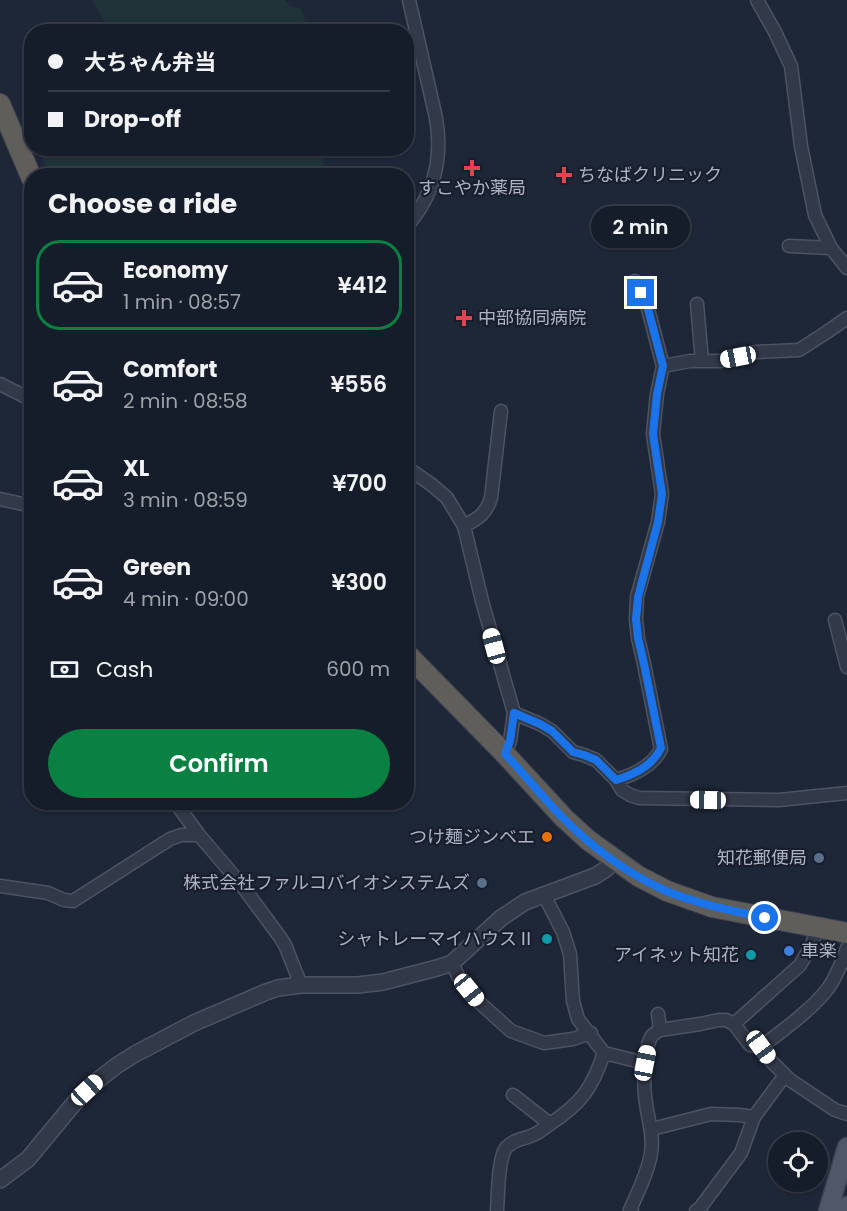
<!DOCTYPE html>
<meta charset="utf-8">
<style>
:root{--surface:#161d2a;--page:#232a36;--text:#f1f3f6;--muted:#9ea2a8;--line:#353b47;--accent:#0b8043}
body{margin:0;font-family:Poppins,"Noto Sans JP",sans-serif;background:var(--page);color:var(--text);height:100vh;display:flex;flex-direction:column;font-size:22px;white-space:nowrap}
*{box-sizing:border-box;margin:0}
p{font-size:20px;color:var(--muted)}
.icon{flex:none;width:33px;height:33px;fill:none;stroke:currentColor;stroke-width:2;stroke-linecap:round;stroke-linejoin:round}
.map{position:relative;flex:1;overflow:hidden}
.details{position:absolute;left:24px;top:168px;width:390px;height:642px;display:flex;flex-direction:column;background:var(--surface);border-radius:24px;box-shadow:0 2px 4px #0004,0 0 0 2px var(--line)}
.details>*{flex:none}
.guide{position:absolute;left:24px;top:24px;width:390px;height:132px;border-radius:24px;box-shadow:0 2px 4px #0004,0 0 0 2px var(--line);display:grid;align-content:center;height:132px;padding:0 24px;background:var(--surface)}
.fabs{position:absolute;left:768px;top:1132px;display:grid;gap:12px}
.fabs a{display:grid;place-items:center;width:60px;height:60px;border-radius:50%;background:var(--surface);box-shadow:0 2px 4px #0004,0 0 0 2px var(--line);font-size:30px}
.end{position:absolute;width:27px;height:27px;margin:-14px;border:8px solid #1a73e8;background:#fff;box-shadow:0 0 0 3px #fff}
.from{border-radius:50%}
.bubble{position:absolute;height:42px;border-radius:21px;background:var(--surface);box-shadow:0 2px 4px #0004,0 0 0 2px var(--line);font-size:20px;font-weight:600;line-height:42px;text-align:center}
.car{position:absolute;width:18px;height:36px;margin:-18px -9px;border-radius:8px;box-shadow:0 0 4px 2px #0007;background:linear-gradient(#fff 24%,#345 0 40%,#fff 0 76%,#345 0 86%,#fff 0)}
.guide b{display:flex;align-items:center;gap:21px;height:57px;font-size:22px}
.guide b+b{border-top:2px solid var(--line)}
.guide i{width:15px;height:15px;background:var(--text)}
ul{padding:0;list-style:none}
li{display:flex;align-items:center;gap:18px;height:90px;margin:0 12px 9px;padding:0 12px;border:3px solid transparent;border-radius:24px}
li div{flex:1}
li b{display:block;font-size:22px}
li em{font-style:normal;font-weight:600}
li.selected{border-color:var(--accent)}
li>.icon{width:54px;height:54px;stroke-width:1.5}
h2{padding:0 24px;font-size:27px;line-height:72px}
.pay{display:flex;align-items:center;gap:15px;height:66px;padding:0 24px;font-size:22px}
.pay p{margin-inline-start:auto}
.primary-button{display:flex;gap:12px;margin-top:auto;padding:12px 24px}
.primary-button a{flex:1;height:69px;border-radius:36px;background:var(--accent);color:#fff;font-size:24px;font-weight:600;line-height:69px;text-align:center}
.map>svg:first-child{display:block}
.green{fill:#203339}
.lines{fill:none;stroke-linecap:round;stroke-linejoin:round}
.minor-casing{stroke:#4c5363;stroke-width:15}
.tertiary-casing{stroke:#4c5363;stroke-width:18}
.primary-casing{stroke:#3b4251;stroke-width:21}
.trunk-casing{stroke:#3d4352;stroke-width:22}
.minor{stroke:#323948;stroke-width:12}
.tertiary{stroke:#323948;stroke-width:15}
.primary{stroke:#4f5768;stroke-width:18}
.trunk{stroke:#5f5e5b;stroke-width:20}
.route{stroke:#1a73e8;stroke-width:8}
.health-dot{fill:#e0444e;stroke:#181e2c;stroke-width:2}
.food-dot{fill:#e8710a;stroke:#181e2c;stroke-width:2}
.service-dot{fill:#5c6f8a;stroke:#181e2c;stroke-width:2}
.culture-dot{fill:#0f9aa8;stroke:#181e2c;stroke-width:2}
.shop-dot{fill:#3f7fe0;stroke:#181e2c;stroke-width:2}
.labels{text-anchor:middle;stroke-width:4.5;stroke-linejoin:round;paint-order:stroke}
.poi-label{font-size:18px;fill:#acb3c5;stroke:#181e2c;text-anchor:end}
</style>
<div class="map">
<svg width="847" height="1211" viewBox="0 0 847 1211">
<rect width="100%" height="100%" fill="#1e2738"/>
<path class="green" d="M 92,0 L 284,0 L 290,6 L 301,9 L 306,24 L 318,23 L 319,31 L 110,31 Z
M 39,149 L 347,149 L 347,150 L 324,150 L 323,173 L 325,176 L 101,176 L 98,169 C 84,161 82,174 70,176 C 64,177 56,176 49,175 Z"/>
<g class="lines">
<g class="minor-casing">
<path id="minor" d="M 757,0 L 775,32 L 791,66 L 801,146 L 815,215 L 831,248 L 847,268
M 406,227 C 434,196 443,158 436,118 L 409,0
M 789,246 L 831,248
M 635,281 L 647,305 L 663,366
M 697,304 L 702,361
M 0,384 L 32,400
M 406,467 L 432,485 L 447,498 L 464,526 L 482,601 L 514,713 L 510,741 L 505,754
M 0,499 L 32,506
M 464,526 C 479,518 486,514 491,498 L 501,411
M 835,620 L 847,667
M 514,713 L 540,724 L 552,731 L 573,752 L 584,755 L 596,760 L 616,780 L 622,790 L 630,795 L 639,798 L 779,800 L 847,793
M 616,780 C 633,775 653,766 661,749 L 644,664 L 638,638 L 636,619 L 637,597 L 658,522 L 662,494 L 653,434 L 657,394 L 663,366 L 690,361 L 720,361 L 756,352 L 799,350 L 827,332 L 847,318
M 175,802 L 199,835 L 240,883 L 280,937 L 285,945 L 301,985
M 0,886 L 48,893 L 64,900 L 73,901 L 170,839 L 181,835 L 199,835
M 544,895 L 563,932 L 570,954 L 573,1001 L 578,1019 L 604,1053 L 645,1063
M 452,963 L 458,976 L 480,1003 L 511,1031 L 544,1043 L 573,1039 L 591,1033
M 658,1014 L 660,1030
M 734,1024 L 750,1045 L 761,1047 L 770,1060 L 790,1080 L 835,1110 L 847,1114
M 761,1047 C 782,1031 814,1008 829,987 C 837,975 842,962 847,948
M 513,1095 L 550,1124
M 652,1129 L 711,1114 L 740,1115 L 754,1117
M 497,1211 C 498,1197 498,1158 506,1148 C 513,1139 526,1139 535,1134 C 540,1132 545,1127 550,1124 C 582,1103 592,1088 604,1053
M 632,1211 L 630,1210 C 638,1191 648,1173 651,1153 C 654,1135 648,1120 646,1103 C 643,1087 644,1054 650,1039 C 652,1034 656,1032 660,1030 L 700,1024 L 719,1020 L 726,1020 L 734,1024 L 800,965 L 812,945 L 817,928
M 696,1211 L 700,1208 L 741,1153 L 754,1117 L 785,1075"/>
</g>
<g class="tertiary-casing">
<path id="tertiary" d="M 0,1180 L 28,1159 L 76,1101 L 98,1080 L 116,1066 L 135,1054 L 194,1023 L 266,992 L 278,988 L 301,985 L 358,985 L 383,982 L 437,968 L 452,963 L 501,918 L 525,902 L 595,876 L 606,869 L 614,860"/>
</g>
<g class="primary-casing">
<path id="primary" d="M 828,1211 L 847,1147
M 846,1211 L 847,1206"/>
</g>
<g class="trunk-casing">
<path id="trunk" d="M 0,104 L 32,179
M 406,653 L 505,754 L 564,818 L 588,840 L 638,876 L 667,891 L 712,907 L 847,933"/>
</g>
<use href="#minor" class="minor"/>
<use href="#tertiary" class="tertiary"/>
<use href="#primary" class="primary"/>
<use href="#trunk" class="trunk"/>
</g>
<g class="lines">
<path class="route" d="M 641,293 L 647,305 L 663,366 L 657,394 L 653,434 L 662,494 L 658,522 L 638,597 L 636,619 L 638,638 L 644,664 L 661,748 C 653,765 633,775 616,780 L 596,760 L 584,755 L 573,752 L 552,731 L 540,724 L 514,713 L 510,741 L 505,754 C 525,775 543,798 564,819 C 592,847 627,873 664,890 C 696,904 731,910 765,918"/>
</g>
<g class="health-dot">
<path d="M469 159h6v6h6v6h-6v6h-6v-6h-6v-6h6z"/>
<path d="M561 166h6v6h6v6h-6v6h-6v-6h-6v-6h6z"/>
<path d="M461 309h6v6h6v6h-6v6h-6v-6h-6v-6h6z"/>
</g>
<circle class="food-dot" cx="547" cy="837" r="6"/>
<g class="service-dot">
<circle cx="819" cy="858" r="6"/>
<circle cx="482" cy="883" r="6"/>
</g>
<g class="culture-dot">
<circle cx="547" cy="939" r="6"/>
<circle cx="751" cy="955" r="6"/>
</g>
<circle class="shop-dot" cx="789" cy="951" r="6"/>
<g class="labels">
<g class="poi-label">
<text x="578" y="181" text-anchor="start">ちなばクリニック</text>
<text x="472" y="194" text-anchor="middle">すこやか薬局</text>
<text x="478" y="324" text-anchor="start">中部協同病院</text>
<text x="535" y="843">つけ麺ジンベエ</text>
<text x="807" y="864">知花郵便局</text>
<text x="470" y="889">株式会社ファルコバイオシステムズ</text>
<text x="535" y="945">シャトレーマイハウスⅡ</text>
<text x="801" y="957" text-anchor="start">車楽</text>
<text x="739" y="961">アイネット知花</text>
</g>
</g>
</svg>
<div class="fabs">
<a><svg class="icon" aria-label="locate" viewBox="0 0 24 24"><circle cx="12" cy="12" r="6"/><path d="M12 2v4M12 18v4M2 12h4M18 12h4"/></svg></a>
</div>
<i class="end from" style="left:765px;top:918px"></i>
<i class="end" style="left:641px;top:293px"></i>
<div class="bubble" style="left:591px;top:206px;width:99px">2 min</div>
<i class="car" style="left:738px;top:357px;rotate:259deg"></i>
<i class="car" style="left:494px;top:646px;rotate:345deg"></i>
<i class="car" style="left:708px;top:800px;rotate:271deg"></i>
<i class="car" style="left:469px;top:990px;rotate:141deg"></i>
<i class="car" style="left:761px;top:1047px;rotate:144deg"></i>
<i class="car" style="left:645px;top:1063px;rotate:11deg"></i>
<i class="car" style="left:87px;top:1090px;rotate:47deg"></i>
<div class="guide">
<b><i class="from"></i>大ちゃん弁当</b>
<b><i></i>Drop-off</b>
</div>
<section class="details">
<h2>Choose a ride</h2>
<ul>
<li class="selected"><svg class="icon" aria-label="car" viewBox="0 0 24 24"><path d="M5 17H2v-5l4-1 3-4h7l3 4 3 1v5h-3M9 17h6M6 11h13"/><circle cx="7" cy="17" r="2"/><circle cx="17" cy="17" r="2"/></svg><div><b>Economy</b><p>1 min · 08:57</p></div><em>¥412</em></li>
<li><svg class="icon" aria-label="car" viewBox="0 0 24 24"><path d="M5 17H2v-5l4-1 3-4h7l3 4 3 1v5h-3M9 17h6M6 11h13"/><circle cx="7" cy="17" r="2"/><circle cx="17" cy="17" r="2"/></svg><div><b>Comfort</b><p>2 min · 08:58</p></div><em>¥556</em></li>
<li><svg class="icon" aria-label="car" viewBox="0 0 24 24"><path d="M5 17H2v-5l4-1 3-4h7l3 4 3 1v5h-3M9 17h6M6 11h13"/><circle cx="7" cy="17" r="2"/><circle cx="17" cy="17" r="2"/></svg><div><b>XL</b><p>3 min · 08:59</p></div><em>¥700</em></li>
<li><svg class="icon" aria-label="car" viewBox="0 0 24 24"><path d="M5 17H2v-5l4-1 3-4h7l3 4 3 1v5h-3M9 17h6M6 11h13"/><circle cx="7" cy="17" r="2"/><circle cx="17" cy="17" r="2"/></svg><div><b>Green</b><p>4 min · 09:00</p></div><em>¥300</em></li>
</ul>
<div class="pay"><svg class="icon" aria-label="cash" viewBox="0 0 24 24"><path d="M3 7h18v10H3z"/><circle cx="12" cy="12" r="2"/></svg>Cash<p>600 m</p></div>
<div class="primary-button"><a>Confirm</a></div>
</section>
</div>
